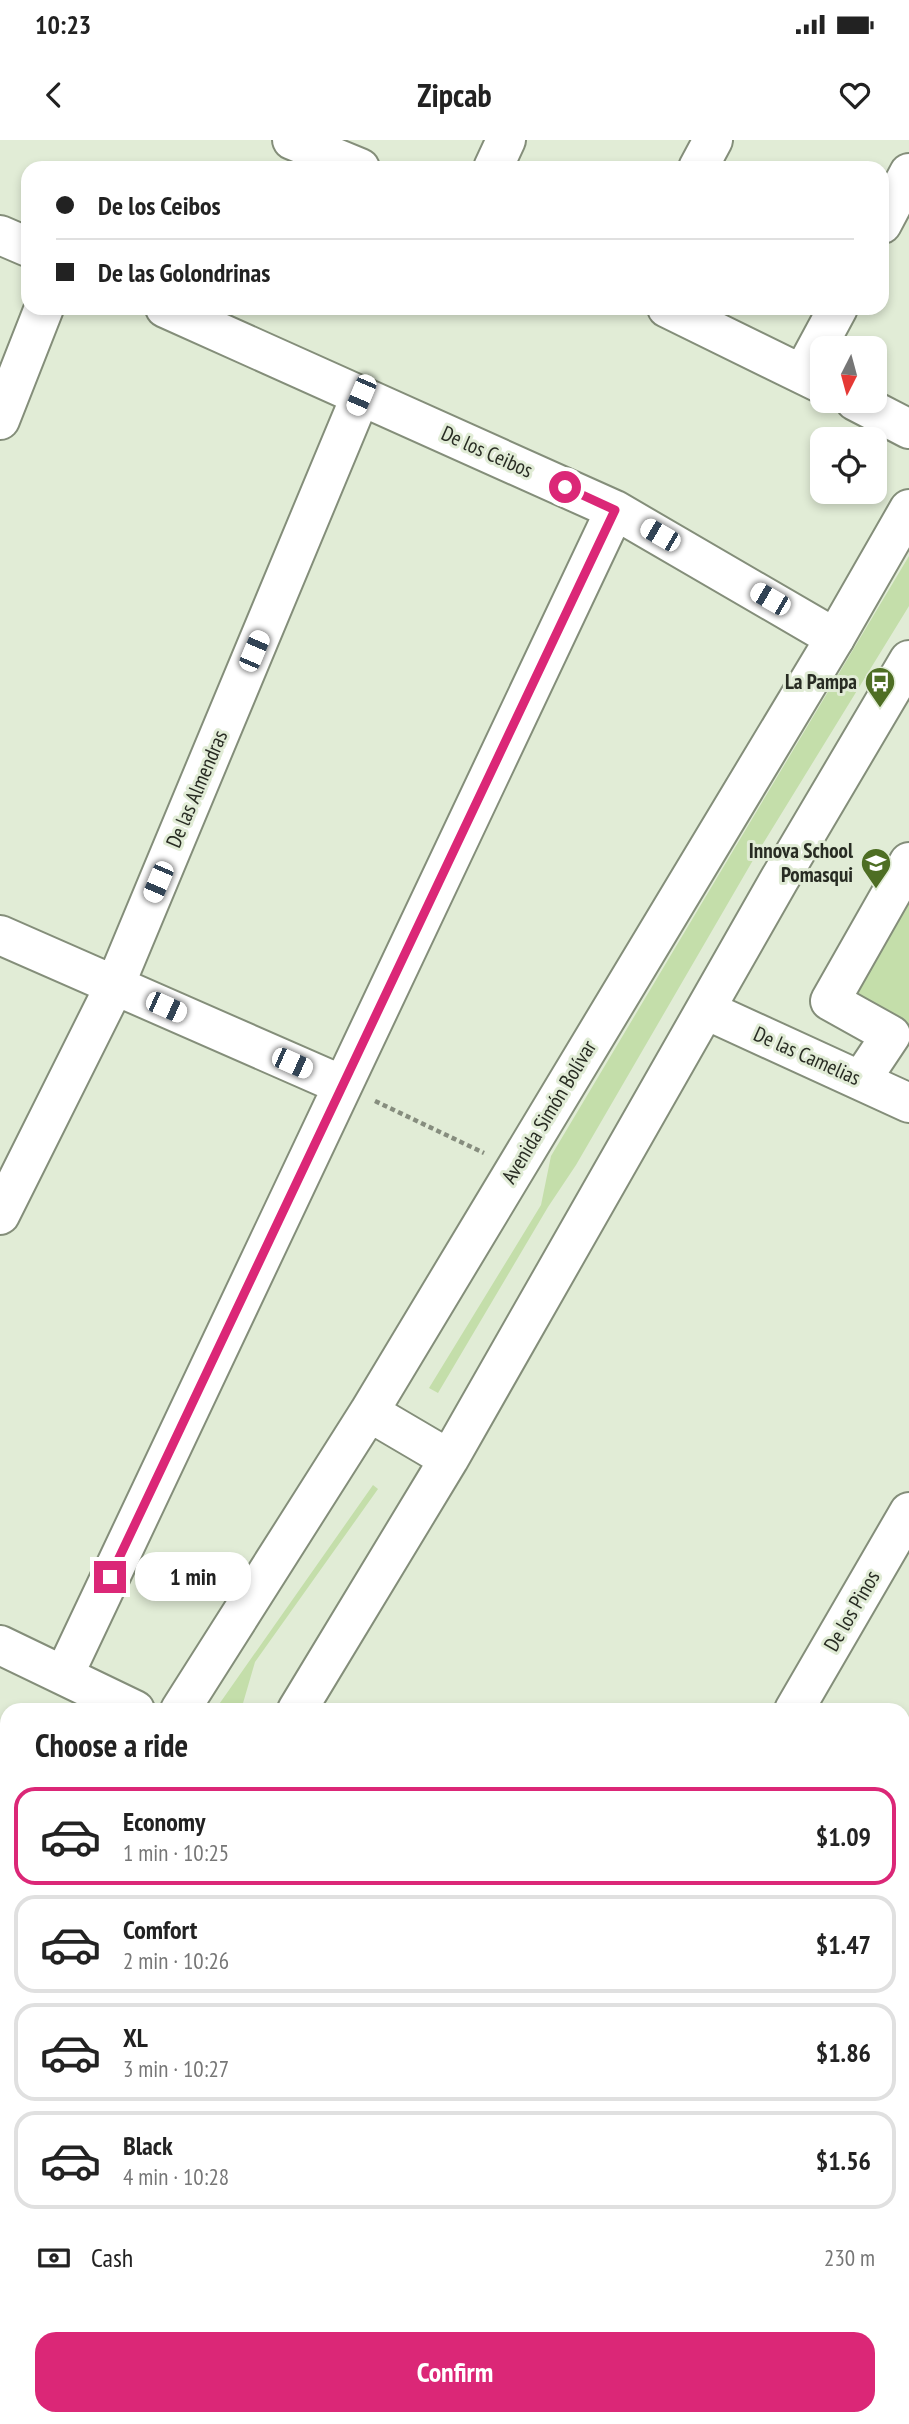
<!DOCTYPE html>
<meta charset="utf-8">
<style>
:root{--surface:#fff;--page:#f2f2f2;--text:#222;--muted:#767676;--line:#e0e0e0;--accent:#db2777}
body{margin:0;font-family:"PT Sans Narrow",sans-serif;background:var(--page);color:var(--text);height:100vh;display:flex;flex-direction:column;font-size:26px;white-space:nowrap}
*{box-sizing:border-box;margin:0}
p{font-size:23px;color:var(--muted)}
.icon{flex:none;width:38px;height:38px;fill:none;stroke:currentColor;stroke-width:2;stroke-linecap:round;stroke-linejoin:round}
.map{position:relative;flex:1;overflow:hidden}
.sheet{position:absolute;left:0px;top:1563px;width:910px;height:723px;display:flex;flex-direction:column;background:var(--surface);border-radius:21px 21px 0 0;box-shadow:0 4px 10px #0003}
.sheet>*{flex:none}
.top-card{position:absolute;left:21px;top:21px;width:868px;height:154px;border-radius:21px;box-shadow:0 4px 10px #0003;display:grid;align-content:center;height:154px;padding:0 35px;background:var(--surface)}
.needle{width:46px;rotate:186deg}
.tools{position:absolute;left:810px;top:196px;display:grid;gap:14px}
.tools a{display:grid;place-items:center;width:77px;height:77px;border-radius:14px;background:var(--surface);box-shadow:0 4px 10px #0003;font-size:35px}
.end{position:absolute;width:32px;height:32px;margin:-16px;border:9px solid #db2777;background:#fff;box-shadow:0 0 0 4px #fff}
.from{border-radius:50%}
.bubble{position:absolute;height:49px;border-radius:21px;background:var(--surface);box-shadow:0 4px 10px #0003;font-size:23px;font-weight:700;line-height:49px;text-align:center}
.car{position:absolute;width:21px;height:42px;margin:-21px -10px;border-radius:9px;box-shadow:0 0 5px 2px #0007;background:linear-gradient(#fff 24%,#345 0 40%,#fff 0 76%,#345 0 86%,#fff 0)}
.top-card b{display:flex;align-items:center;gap:24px;height:66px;font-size:26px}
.top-card b+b{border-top:2px solid var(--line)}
.top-card i{width:18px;height:18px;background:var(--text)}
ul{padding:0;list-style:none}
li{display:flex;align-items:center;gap:21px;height:98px;margin:0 14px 10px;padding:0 21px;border:4px solid var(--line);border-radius:21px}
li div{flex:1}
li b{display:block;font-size:26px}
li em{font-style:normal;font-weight:700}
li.active{border-color:var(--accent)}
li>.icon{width:63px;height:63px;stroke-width:1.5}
h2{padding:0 35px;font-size:32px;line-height:84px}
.pay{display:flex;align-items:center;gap:18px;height:77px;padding:0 35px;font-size:26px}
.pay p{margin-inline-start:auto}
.primary-button{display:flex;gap:14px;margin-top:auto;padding:14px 35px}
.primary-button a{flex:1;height:80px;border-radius:21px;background:var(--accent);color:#fff;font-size:28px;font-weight:700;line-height:80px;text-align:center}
.status{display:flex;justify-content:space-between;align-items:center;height:49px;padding:0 35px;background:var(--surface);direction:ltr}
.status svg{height:19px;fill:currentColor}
header{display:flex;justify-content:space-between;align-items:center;height:91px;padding:0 35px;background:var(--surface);font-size:32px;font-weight:700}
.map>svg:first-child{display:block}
.green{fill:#c4deaa}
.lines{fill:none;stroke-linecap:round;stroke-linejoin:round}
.minor-casing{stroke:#848e7a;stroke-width:42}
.highway-casing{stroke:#848e7a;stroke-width:42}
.path{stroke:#868d7e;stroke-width:4.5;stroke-dasharray:5 3.5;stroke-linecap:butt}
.minor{stroke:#fff;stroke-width:38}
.highway{stroke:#fff;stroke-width:38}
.route{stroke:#db2777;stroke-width:9}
.labels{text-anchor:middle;stroke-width:6;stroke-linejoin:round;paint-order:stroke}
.street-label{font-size:21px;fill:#282c23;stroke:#e1ecd6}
.poi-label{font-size:21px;font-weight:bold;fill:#282c23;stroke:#e1ecd6;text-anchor:end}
</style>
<div class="status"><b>10:23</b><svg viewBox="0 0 49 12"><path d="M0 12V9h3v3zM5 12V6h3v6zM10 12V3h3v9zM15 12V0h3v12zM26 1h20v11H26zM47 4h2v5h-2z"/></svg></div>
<header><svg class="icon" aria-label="back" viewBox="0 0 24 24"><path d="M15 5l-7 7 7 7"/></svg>Zipcab<svg class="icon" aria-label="heart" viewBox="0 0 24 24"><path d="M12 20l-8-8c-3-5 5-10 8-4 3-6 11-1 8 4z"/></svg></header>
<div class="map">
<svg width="909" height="2284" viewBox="0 0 909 2284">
<rect width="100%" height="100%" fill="#e1ecd6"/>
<path class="green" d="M 909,416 L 909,466 L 756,715 L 576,1025 L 548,1067 L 438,1253 L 429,1248 L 541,1065 L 551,1016 Z
M 909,750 L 909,887 L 850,854 Z
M 373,1345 L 378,1349 L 255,1522 L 241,1570 L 215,1570 Z"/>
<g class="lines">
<g class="minor-casing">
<path id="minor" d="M 292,0 L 360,28
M 493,28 L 506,0
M 698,28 L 713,0
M 882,84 L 909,33
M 0,95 L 28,107
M 165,168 L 615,370 L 835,498
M 667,168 L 822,244
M 803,233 L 838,168
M 855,261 L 909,289
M 0,280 L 44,168
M 0,795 L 342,945
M 706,870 L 909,963
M 861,940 L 891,895 L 830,861 L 909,722
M 0,1075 L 115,845 L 361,255
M 0,1505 L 135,1570
M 64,1535 L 615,370
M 794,1570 L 909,1372
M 903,1836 L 909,1839
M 824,2278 L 835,2284"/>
</g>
<g class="highway-casing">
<path id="highway" d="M 369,1272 L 449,1319
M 180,1570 L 369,1272 L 835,498 L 909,369
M 297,1570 L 449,1319 L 779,740 L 909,520
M 0,1896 L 7,1883
M 0,2071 L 7,2058"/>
</g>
<path class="path" d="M 375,961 L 484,1013
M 0,1819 L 7,1806"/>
<use href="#minor" class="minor"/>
<use href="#highway" class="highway"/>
</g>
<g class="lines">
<path class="route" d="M 110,1437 L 615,370 L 565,347"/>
</g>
<defs>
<g id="bus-pin" transform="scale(1.575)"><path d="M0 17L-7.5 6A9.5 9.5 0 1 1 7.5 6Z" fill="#4e6e24" stroke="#e1ecd6"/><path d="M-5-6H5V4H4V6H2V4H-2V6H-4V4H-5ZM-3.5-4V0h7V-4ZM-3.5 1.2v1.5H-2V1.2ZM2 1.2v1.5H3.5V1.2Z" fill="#fff"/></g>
<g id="school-pin" transform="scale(1.575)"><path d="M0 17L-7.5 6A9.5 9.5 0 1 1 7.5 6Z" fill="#4e6e24" stroke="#e1ecd6"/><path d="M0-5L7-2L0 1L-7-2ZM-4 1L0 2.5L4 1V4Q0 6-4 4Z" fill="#fff"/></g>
</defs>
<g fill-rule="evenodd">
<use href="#bus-pin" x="880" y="542"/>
<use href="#school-pin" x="876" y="723"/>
</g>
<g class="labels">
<g class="street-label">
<text transform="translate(487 312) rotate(24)" y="7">De los Ceibos</text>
<text transform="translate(197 649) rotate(-67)" y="7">De las Almendras</text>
<text transform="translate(807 916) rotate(24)" y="7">De las Camelias</text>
<text transform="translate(549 972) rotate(-59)" y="7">Avenida Simón Bolívar</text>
<text transform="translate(852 1471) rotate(-60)" y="7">De los Pinos</text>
</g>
<g class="poi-label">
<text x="857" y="549">La Pampa</text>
<text x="853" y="718">Innova School<tspan x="853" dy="24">Pomasqui</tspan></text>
</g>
</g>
</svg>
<div class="tools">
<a><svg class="needle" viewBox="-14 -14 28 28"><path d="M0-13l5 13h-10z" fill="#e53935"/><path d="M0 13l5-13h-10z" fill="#767676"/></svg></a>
<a><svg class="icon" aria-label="locate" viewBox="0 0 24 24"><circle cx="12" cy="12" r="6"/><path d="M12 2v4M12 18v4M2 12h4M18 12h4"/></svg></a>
</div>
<i class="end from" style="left:565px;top:347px"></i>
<i class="end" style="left:110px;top:1437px"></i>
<div class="bubble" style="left:135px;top:1412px;width:116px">1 min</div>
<i class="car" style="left:361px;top:255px;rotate:203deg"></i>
<i class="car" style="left:660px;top:395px;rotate:300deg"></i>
<i class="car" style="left:770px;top:459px;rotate:300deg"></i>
<i class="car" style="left:254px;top:511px;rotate:23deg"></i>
<i class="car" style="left:158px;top:742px;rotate:203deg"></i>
<i class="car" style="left:166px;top:867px;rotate:114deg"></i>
<i class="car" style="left:292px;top:923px;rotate:114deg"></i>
<div class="top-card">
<b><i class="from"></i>De los Ceibos</b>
<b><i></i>De las Golondrinas</b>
</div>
<section class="sheet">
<h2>Choose a ride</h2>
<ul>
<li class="active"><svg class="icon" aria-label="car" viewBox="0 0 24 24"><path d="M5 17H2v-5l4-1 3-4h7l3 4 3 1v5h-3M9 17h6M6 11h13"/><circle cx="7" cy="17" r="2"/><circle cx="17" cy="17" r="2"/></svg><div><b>Economy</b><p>1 min · 10:25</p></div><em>$1.09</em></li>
<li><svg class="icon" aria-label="car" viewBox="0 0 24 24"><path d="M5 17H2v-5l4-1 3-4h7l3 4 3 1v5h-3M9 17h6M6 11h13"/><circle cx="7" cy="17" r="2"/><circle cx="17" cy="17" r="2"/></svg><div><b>Comfort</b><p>2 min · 10:26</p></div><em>$1.47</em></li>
<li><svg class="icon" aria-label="car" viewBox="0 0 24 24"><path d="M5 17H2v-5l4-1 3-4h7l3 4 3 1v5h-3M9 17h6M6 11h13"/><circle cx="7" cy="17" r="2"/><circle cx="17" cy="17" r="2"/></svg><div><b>XL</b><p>3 min · 10:27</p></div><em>$1.86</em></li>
<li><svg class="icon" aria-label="car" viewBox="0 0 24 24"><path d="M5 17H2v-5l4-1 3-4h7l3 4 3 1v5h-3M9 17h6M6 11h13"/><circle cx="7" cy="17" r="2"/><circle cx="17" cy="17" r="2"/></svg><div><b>Black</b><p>4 min · 10:28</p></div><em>$1.56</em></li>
</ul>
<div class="pay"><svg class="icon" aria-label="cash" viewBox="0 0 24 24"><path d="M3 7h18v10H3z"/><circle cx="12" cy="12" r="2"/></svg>Cash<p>230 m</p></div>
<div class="primary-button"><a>Confirm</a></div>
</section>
</div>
